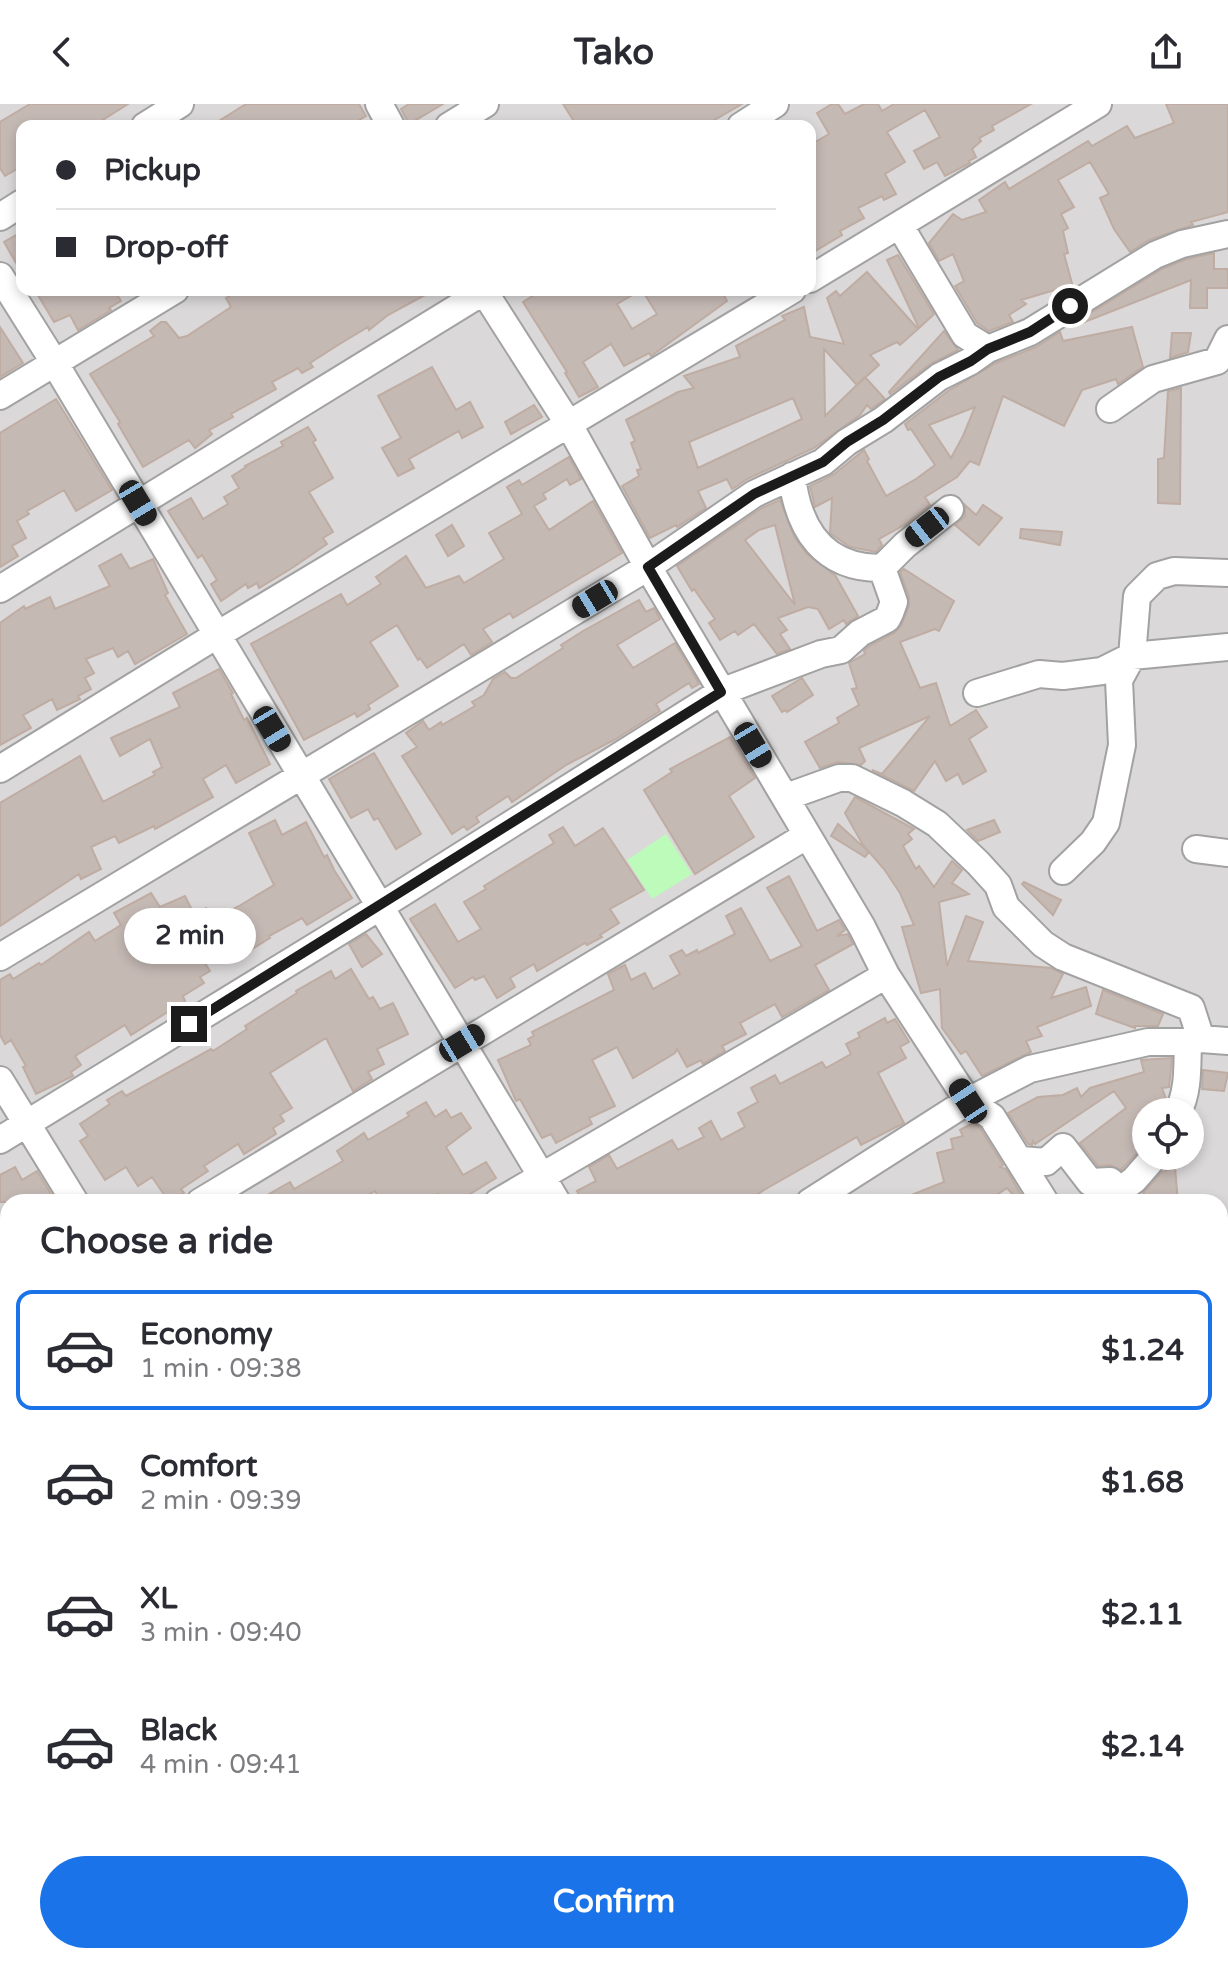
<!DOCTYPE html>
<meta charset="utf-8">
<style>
:root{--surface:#fff;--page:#f2f2f3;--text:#2b2b33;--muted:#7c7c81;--line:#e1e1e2;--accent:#1a73e8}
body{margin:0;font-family:"Varela Round",sans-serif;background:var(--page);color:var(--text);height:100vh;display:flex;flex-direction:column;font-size:30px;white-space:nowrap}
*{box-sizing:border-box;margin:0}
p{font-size:26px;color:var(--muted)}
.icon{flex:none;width:44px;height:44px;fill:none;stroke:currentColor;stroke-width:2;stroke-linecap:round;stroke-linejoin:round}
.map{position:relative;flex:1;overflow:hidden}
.sheet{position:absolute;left:0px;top:1090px;width:1228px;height:770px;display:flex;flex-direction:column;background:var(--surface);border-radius:24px 24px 0 0;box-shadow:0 4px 12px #0003}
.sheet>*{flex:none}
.banner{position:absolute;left:16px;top:16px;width:800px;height:176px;border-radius:16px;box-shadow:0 4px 12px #0003;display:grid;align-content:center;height:176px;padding:0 40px;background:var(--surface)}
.fabs{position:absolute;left:1132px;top:994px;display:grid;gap:16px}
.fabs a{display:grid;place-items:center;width:72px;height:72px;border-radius:50%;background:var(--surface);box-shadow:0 4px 12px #0003;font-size:40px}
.end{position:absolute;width:36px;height:36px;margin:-18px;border:10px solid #1b1b1b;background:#fff;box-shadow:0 0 0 4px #fff}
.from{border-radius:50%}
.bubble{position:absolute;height:56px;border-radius:28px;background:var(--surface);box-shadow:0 4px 12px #0003;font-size:26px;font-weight:800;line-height:56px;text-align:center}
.car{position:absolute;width:24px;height:48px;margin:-24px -12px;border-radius:10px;box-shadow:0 0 6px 2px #0007;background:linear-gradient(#222 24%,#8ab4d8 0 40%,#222 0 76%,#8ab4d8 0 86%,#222 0)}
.banner b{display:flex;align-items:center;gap:28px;height:76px;font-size:30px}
.banner b+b{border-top:2px solid var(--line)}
.banner i{width:20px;height:20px;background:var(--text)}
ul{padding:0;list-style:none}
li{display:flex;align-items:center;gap:24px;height:120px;margin:0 16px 12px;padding:0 24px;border:4px solid transparent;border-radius:16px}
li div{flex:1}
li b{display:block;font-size:30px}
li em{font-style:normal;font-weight:800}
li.on{border-color:var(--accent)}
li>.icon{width:72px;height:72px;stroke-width:1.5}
h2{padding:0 40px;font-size:36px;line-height:96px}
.action{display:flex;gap:16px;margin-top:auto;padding:16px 40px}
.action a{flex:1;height:92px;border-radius:48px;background:var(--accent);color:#fff;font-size:32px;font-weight:800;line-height:92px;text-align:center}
header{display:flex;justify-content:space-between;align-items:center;height:104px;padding:0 40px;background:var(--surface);font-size:36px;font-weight:800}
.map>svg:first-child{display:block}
.residential{fill:#dad8d8;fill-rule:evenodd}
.park{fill:#bdfbba}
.building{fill:#c5b9b4;stroke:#bfaca2;stroke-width:2;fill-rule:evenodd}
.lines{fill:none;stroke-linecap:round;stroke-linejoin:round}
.minor-casing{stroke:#a2a2a2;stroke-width:30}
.minor{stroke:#fff;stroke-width:26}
.route{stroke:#1b1b1b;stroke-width:10}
</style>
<header><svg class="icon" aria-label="back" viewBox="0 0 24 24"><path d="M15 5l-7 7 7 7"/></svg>Tako<svg class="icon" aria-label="share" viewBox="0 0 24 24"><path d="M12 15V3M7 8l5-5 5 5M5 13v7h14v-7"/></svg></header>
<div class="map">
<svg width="1228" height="1859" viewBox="0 0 1228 1859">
<rect width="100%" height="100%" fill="#eee8e0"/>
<path class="residential" d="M 0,0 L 1228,0 L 1228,1859 L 0,1859 ZM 22,22 L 810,22 L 810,186 L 22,186 ZM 1146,1008 L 1190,1008 L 1190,1052 L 1146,1052 ZM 8,1098 L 1220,1098 L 1220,1852 L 8,1852 Z"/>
<path class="park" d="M 666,730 L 692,770 L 652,795 L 627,756 Z"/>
<path class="building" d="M 30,0 L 128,0 L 93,22 L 22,22 L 22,62 L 5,72 L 0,64 L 0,18 Z
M 246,0 L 359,0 L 366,12 L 348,22 L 211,22 Z
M 409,0 L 443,0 L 409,20 L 401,5 Z
M 563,0 L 742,0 L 704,22 L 577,22 Z
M 832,0 L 838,0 L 845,10 L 864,0 L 878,0 L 882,7 L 894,0 L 1031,0 L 992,22 L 994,26 L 979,34 L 981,37 L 972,45 L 976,53 L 969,57 L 970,59 L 945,72 L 937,58 L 924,65 L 914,47 L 940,33 L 925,6 L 887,28 L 905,58 L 885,70 L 896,90 L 884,96 L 882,92 L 858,104 L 864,114 L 840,127 L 842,131 L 810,150 L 810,41 L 829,30 L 817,9 Z
M 1166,0 L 1228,0 L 1228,108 L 1191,118 L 1193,121 L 1149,136 L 1130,148 L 1114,125 L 1100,94 L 1109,90 L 1090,58 L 1058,76 L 1074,103 L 1061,110 L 1068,124 L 1063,127 L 1068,149 L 1064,150 L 1073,183 L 1061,190 L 1058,185 L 1021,196 L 1026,200 L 1009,211 L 1013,218 L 989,227 L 977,219 L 955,182 L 964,177 L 953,150 L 939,157 L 929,139 L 953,110 L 962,116 L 986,108 L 979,96 L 1005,78 L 1009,85 L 1088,37 L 1092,42 L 1127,22 L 1135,34 L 1174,19 Z
M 22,128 L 22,169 L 4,138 Z
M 1214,149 L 1214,165 L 1228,165 L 1228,184 L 1207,184 L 1207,204 L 1190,204 L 1191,176 L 1077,221 L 1076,218 L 1162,165 L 1187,155 Z
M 898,151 L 934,210 L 919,224 L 887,156 Z
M 867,168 L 918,225 L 900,241 L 897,238 L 870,251 L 879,261 L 857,281 L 824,245 L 825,312 L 865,273 L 885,295 L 871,305 L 867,301 L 860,311 L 814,344 L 747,375 L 734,384 L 732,385 L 727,375 L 698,387 L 706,404 L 677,423 L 676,421 L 650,434 L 622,382 L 639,372 L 637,366 L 641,365 L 631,339 L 635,337 L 626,316 L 678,288 L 694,284 L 684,272 L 740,253 L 736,242 L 785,216 L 782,212 L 804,203 L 810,233 L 844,240 L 827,194 L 836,187 L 840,192 ZM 793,294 L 802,315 L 698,364 L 689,338 Z
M 35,186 L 114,186 L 121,197 L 109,204 L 111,206 L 78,226 L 70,211 L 54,218 Z
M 239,186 L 434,186 L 388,211 L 369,226 L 368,223 L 338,241 L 310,259 L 313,263 L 302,269 L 298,264 L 272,278 L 276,285 L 231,310 L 233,313 L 209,326 L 212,330 L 195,344 L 189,336 L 143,363 L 118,320 L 120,318 L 90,270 L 154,232 L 150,227 L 161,218 L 166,218 L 179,234 L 187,232 L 231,203 L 226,194 Z
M 542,186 L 641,186 L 617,200 L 632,225 L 657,210 L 642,186 L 721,186 L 727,197 L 651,252 L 649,249 L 624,262 L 611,240 L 583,258 L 598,283 L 579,293 L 565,269 L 567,268 L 523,198 Z
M 0,223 L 23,259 L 0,273 Z
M 1132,223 L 1143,263 L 1118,280 L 1116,275 L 1082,286 L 1064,322 L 1003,292 L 979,361 L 970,357 L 957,373 L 925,393 L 930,401 L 906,420 L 879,435 L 882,441 L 876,448 L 850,443 L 830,429 L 832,394 L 815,403 L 810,382 L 833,371 L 864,346 L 869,355 L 867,357 L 886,392 L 916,375 L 935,361 L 911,325 L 908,326 L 905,320 L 948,287 L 996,259 L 1036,243 L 1060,228 L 1063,237 ZM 975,303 L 963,332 L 951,354 L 929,321 Z
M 944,227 L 958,246 L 930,260 L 890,290 L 889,288 Z
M 1172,229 L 1191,229 L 1188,248 L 1170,254 Z
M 432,263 L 456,306 L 470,298 L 483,323 L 462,334 L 459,327 L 409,355 L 414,364 L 398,372 L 382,344 L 401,334 L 378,292 Z
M 1181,284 L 1180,400 L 1158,399 L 1158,355 L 1164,354 L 1168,287 Z
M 56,295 L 112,386 L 76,407 L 64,386 L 27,407 L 29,410 L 17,417 L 26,434 L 12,442 L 18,452 L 0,463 L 0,329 Z
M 534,301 L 542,313 L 511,330 L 505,318 Z
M 308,323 L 316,336 L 313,338 L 333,374 L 309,388 L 333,428 L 323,434 L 327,440 L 292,464 L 259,484 L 257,479 L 248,484 L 246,480 L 221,497 L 211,480 L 217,476 L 202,451 L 198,454 L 168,407 L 191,394 L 203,415 L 228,400 L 224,393 L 239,384 L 232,372 L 246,363 L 245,362 L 283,342 L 281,338 Z
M 569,353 L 581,375 L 570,381 L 567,375 L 543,390 L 546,395 L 534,402 L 549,426 L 593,397 L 622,449 L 513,514 L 510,509 L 483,525 L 492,538 L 471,551 L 464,540 L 427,564 L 420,554 L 418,556 L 397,521 L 370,538 L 398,582 L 368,601 L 370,605 L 357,613 L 355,609 L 304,636 L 251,540 L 341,490 L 347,501 L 381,480 L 376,473 L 406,452 L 426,484 L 459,472 L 464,479 L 476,472 L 504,455 L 489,429 L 522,410 L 507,383 L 519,376 L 522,381 Z
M 780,396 L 795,434 L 807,450 L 835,471 L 858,512 L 846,520 L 844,516 L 829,525 L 818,505 L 808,503 L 778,514 L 787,526 L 780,530 L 790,545 L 777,550 L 754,520 L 738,531 L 735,527 L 720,536 L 709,519 L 715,515 L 694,485 L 692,487 L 677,462 L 762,404 ZM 775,421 L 795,501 L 745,436 L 759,426 Z
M 965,401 L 976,411 L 983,401 L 1002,414 L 979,441 L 955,421 L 965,412 Z
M 452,421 L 464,442 L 448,452 L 436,431 Z
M 1021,425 L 1062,428 L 1060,441 L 1020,434 Z
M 121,450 L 130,465 L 153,455 L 168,489 L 165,491 L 187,530 L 135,560 L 128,547 L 118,553 L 113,544 L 86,555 L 94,569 L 85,574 L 91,585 L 78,592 L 80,595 L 57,606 L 52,595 L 23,611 L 31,624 L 0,641 L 0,519 L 24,502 L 25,505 L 50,493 L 55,505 L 110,482 L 99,462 Z
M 904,465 L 954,497 L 939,527 L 935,525 L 900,538 L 920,584 L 936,579 L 950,622 L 976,606 L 987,623 L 969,635 L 986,667 L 963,680 L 958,670 L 946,677 L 935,657 L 914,687 L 872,666 L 882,670 L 930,612 L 859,644 L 865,657 L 861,661 L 838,658 L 820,664 L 805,638 L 839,619 L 837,614 L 859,601 L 852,585 L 857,584 L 849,559 L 865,550 L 864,547 L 869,542 L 894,529 L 901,522 L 909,502 L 909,493 L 900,468 Z
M 639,496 L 646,508 L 654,504 L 660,515 L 617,541 L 633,564 L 675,539 L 699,580 L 692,584 L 689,579 L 656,600 L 660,607 L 616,635 L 566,661 L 512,698 L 508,692 L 476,713 L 479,718 L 467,726 L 464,722 L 452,730 L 402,652 L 417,643 L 406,629 L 423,617 L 429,626 L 441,618 L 442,621 L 475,602 L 472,598 L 484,591 L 493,575 L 505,568 L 511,574 L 516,574 L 563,544 L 561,541 L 583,527 Z
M 219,565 L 233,589 L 231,590 L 244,616 L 247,614 L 270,660 L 236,679 L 226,661 L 203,675 L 213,693 L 155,725 L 154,722 L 119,739 L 115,732 L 91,743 L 101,765 L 81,775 L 79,770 L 0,822 L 0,699 L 80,652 L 103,698 L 155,671 L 153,668 L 162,663 L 150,635 L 120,652 L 111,634 L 180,603 L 173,589 Z
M 802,574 L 813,591 L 787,608 L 786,606 L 782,608 L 772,592 Z
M 730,633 L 755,674 L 729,692 L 754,733 L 695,770 L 644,686 L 672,668 L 670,665 Z
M 374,649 L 421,730 L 396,745 L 378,714 L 374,716 L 368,705 L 351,714 L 329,675 Z
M 855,693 L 914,725 L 908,730 L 912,735 L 903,742 L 916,765 L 919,762 L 934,783 L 952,757 L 962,766 L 952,779 L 969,790 L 939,798 L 947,862 L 966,812 L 983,818 L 968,857 L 1051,864 L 1063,870 L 1051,894 L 1086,883 L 1091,902 L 1037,923 L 1042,932 L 1026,937 L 1031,948 L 982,972 L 966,947 L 961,950 L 942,924 L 940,885 L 921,889 L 902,823 L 914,821 L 900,789 L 884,765 L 863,741 L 845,709 Z
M 275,716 L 282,731 L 306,718 L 324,753 L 327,751 L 334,766 L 352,794 L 307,821 L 302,814 L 269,832 L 270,834 L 236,855 L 227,838 L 201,853 L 210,867 L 200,873 L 204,879 L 183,892 L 185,897 L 131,931 L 125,921 L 75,952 L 81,961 L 71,968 L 73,972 L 36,990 L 23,963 L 26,962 L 11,936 L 5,940 L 0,931 L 0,876 L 10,870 L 13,875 L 39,859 L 41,861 L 89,828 L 95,837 L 121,821 L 114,809 L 151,789 L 160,803 L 185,792 L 194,810 L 206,804 L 213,816 L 239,802 L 274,781 L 249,729 Z
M 994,716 L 1000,728 L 978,737 L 967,726 Z
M 838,720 L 869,748 L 865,753 L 831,732 Z
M 563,723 L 575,742 L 603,724 L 644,786 L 610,805 L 619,819 L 600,831 L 602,833 L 587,841 L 585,839 L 537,867 L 534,860 L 510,874 L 515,883 L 497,894 L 484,872 L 475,876 L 473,873 L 455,884 L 410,815 L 435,800 L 458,838 L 481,825 L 464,798 L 486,785 L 484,782 L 554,739 L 549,731 Z
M 789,772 L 817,827 L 839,816 L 845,826 L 837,832 L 848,830 L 853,840 L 815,861 L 829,886 L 782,913 L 775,900 L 740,919 L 746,930 L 722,942 L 725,947 L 703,960 L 701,956 L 687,963 L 677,945 L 675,949 L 633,974 L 617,943 L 592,956 L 615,1002 L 589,1014 L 592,1020 L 556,1039 L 551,1030 L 542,1034 L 520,995 L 516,997 L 498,956 L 531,941 L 528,935 L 534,932 L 532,928 L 614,886 L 608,870 L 621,863 L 625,861 L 631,876 L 645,869 L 653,885 L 680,870 L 670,852 L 682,846 L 686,852 L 697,846 L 698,849 L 735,830 L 726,812 L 741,804 L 770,857 L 802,842 L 767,784 Z
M 1024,778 L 1061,796 L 1053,811 L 1022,780 Z
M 366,830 L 382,850 L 362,863 L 349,840 Z
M 351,865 L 369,895 L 373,893 L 380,905 L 393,899 L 408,930 L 377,945 L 384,960 L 368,968 L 372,975 L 353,987 L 326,934 L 270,969 L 292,1004 L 280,1011 L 284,1017 L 273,1024 L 276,1030 L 244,1050 L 238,1040 L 204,1062 L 208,1067 L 181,1085 L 184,1089 L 169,1098 L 152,1073 L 138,1082 L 126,1063 L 105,1076 L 80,1037 L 88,1032 L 80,1020 L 110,1000 L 107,996 L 122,987 L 126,992 L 211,945 L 213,947 L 247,925 L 245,922 L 297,889 L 296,887 L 331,867 L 335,875 Z
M 1103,886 L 1163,910 L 1158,922 L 1135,922 L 1135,924 L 1096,910 Z
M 885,914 L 887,919 L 895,915 L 909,938 L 900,943 L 906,954 L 878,969 L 904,1019 L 861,1041 L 857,1033 L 764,1086 L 753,1093 L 756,1098 L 583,1098 L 577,1087 L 596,1077 L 589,1063 L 609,1051 L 617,1065 L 672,1036 L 678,1046 L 704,1033 L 699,1024 L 711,1017 L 721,1036 L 745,1023 L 738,1009 L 758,998 L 751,984 L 775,971 L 780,980 L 822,958 L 826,964 L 851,950 L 846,940 L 860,933 L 858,929 Z
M 1172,954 L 1169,983 L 1162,984 L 1166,995 L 1162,1008 L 1146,1008 L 1146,1039 L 1121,1066 L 1110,1061 L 1098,1062 L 1080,1039 L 1126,1004 L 1114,987 L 1035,1040 L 1033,1037 L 1032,1041 L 1028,1040 L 1008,1009 L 1038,993 L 1063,991 L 1077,984 L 1081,993 L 1090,984 L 1144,968 L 1141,956 Z
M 1203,966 L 1228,969 L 1224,987 L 1202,985 Z
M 426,998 L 435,1013 L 446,1006 L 451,1014 L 461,1009 L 471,1024 L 446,1043 L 463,1071 L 486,1058 L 496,1074 L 457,1098 L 442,1098 L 438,1090 L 424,1098 L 381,1098 L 375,1087 L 356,1098 L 255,1098 L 290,1078 L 294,1085 L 343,1057 L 337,1047 L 364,1029 L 368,1036 L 409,1012 L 407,1009 Z
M 973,1019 L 980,1024 L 1003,1061 L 1000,1063 L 1006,1065 L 1022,1092 L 1018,1096 L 1007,1084 L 986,1098 L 894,1098 L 944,1078 L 937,1049 L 953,1045 L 951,1035 L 963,1032 L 960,1026 Z
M 15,1063 L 22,1076 L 37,1067 L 56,1098 L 0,1098 L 0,1071 Z
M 1175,1063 L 1178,1098 L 1153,1098 L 1143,1089 L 1162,1068 Z"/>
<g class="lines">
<g class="minor-casing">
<path id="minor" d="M 379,0 L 391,22
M 145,22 L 180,0
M 449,22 L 485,0
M 741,22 L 775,0
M 0,113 L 22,99
M 900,122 L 965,231 L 988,245
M 0,172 L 54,258 L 557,1098
M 810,175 L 1098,0
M 483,186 L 568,319 L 648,463 L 862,823 L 886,871 L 968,997 L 992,1013 L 1045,1098
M 0,292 L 175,186
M 1110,305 L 1153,275 L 1217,257 L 1228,235
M 792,372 C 798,426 824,465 882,464 L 905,441 L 950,405
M 0,485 L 486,186
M 977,589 L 1039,570 L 1063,572 L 1102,567 L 1132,552 L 1228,543
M 0,665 L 217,531 L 792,186
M 786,693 L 839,674 L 852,674 L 903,699 L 937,720 L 978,759 L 998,781 L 1006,803 L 1043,840 L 1063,853 L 1191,904 L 1201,935
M 1196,745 L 1228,749
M 1063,767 L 1093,738 L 1106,719 L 1122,641 L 1119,576 L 1132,552 L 1137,492 L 1157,472 L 1174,467 L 1228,469
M 0,853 L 648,463 L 754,390 L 823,358 L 847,338 L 883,316 L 939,273 L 971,257 L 988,245 L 1030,228 L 1155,151 L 1182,140 L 1228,130
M 0,976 L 75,1098
M 1178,1008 C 1189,986 1187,962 1188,938
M 0,1036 L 378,804 L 721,588 L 821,550 L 841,546 L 860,529 L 887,515 L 890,509 L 894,498 L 882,464
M 1021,1056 L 1046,1058 L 1063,1043 L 1090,1078 L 1110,1077 L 1120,1086 L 1134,1076 L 1155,1052
M 200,1098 L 806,732
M 498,1098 L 886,871
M 810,1098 L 968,997 L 1030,965 L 1148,938 L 1188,938 L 1201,935 L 1228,937
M 0,1216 L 8,1212
M 0,1404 L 8,1399
M 1220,1436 L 1228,1436
M 0,1594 L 8,1589
M 1220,1615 L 1228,1615
M 0,1782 L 8,1795
M 1220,1787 L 1228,1788
M 43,1852 L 48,1859
M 525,1852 L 529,1859
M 999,1852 L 1003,1859
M 491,1859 L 503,1852
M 781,1859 L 791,1852"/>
</g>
<use href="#minor" class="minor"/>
</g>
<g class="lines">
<path class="route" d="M 189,920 L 721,588 L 648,463 L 754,390 L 823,358 L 847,338 L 883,316 L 939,273 L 971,257 L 988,245 L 1030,228 L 1070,202"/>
</g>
</svg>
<div class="fabs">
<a><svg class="icon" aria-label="locate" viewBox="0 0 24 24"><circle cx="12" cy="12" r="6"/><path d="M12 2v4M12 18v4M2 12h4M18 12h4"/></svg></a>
</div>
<i class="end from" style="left:1070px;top:202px"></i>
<i class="end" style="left:189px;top:920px"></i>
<div class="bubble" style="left:124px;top:804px;width:132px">2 min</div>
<i class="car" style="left:138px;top:399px;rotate:149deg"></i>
<i class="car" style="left:927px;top:423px;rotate:232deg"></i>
<i class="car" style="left:595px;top:495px;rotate:239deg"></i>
<i class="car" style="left:272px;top:625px;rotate:149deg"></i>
<i class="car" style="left:753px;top:641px;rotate:149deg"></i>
<i class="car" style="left:462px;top:939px;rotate:59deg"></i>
<i class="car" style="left:968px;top:997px;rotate:327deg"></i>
<div class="banner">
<b><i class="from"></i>Pickup</b>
<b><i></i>Drop-off</b>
</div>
<section class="sheet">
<h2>Choose a ride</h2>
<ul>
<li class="on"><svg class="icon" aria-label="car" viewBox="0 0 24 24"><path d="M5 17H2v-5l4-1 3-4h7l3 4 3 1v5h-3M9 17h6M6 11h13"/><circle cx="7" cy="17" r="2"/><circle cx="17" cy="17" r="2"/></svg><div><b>Economy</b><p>1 min · 09:38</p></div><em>$1.24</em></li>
<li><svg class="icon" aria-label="car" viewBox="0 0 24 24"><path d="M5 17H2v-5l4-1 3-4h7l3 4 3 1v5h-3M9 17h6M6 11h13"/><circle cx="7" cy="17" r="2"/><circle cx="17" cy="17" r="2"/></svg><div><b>Comfort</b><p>2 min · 09:39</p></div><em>$1.68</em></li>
<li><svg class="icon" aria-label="car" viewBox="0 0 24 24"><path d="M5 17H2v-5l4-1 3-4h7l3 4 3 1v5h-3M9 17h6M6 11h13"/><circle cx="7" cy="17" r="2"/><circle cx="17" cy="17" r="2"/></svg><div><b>XL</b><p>3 min · 09:40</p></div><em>$2.11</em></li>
<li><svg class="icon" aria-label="car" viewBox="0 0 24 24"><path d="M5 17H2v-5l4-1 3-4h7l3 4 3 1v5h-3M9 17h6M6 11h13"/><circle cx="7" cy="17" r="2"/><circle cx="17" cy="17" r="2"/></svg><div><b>Black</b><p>4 min · 09:41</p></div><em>$2.14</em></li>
</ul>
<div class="action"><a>Confirm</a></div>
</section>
</div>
